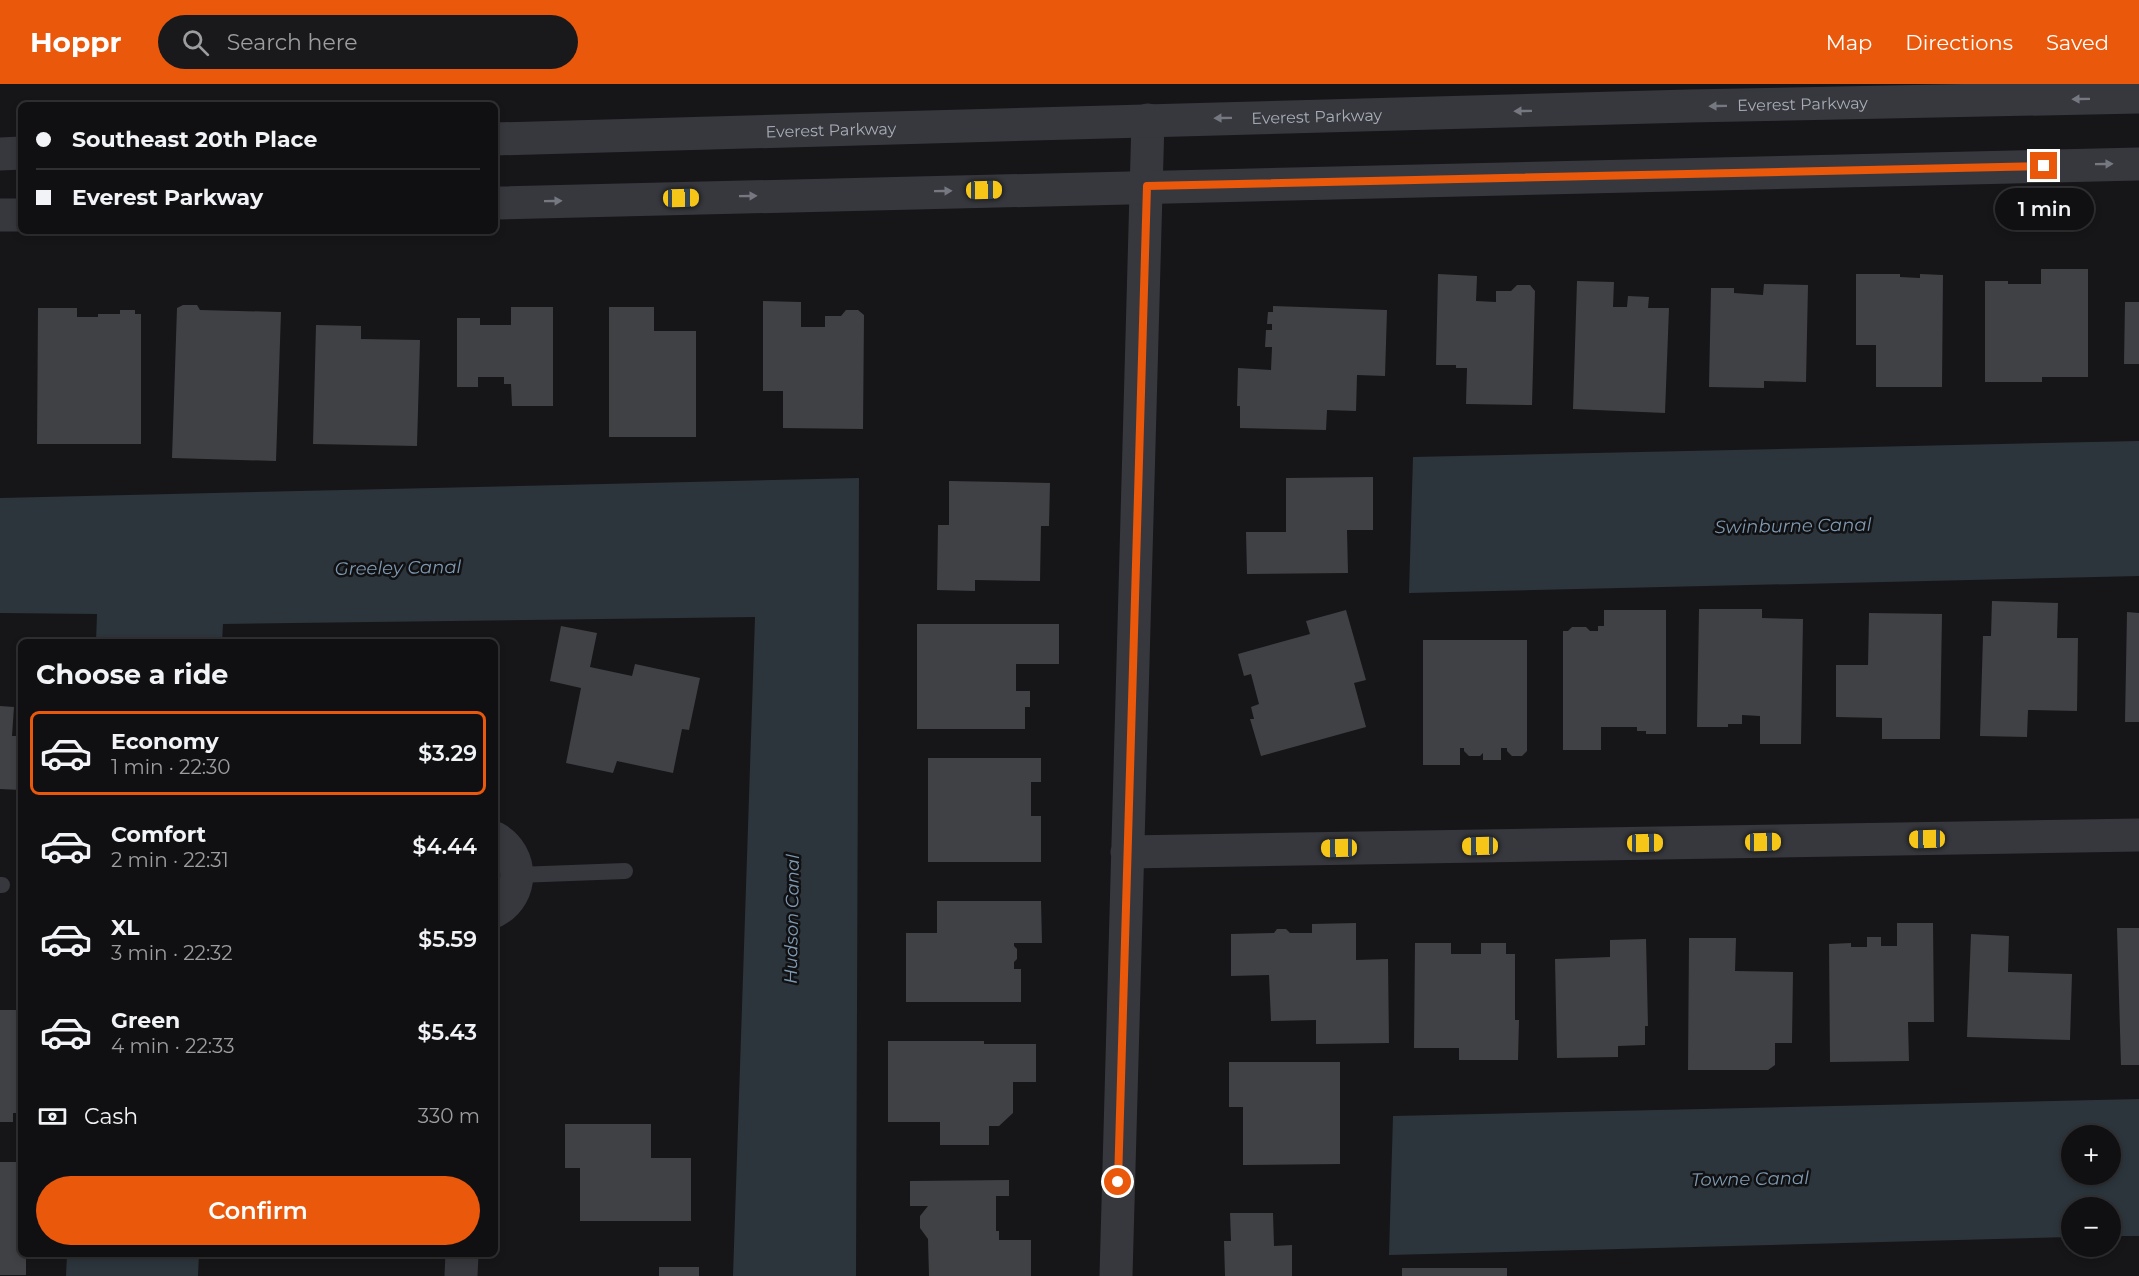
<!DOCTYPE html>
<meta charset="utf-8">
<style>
:root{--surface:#101012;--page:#19191b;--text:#f1f3f6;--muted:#9c9d9f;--line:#303032;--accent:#ea580c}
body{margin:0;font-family:Montserrat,sans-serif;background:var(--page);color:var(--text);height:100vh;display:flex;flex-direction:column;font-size:22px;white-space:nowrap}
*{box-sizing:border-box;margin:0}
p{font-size:20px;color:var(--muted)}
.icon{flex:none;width:33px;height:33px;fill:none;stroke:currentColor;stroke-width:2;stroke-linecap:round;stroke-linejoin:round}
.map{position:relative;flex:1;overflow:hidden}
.drawer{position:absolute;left:18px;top:555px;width:480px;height:618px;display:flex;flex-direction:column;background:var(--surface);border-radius:9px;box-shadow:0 3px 9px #0003,0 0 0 2px var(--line)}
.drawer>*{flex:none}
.top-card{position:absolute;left:18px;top:18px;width:480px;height:132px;border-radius:9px;box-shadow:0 3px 9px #0003,0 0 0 2px var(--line);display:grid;align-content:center;height:132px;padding:0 18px;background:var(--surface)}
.controls{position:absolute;left:2061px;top:1041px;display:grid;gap:12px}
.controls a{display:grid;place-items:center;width:60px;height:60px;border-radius:50%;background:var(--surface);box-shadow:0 3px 9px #0003,0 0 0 2px var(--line);font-size:30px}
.end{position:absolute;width:27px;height:27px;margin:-14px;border:8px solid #ea580c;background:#fff;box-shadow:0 0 0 3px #fff}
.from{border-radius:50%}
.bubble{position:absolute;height:42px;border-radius:21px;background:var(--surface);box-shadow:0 3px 9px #0003,0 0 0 2px var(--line);font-size:20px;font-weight:600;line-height:42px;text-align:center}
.car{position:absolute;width:18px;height:36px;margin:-18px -9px;border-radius:8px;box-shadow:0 0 4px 2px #0007;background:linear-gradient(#f5c518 24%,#345 0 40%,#f5c518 0 76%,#345 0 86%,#f5c518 0)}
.top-card b{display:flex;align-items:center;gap:21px;height:57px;font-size:22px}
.top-card b+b{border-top:2px solid var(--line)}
.top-card i{width:15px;height:15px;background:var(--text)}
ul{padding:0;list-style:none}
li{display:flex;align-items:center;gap:18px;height:84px;margin:0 12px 9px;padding:0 6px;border:3px solid transparent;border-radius:9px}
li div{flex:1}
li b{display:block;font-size:22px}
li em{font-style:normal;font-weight:600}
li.active{border-color:var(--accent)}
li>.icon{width:54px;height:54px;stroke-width:1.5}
h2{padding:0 18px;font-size:27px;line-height:72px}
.pay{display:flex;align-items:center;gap:15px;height:66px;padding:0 18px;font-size:22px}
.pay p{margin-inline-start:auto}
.cta{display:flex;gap:12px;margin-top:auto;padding:12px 18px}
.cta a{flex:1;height:69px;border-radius:36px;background:var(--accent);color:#fff;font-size:24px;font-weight:600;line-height:69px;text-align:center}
header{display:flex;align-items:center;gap:36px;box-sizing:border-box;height:84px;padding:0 30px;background:var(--accent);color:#fff}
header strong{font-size:28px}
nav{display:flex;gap:33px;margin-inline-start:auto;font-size:21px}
.search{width:420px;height:54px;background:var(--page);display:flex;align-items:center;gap:15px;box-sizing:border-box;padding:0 21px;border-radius:33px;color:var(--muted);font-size:22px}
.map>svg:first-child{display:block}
.water{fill:#2c353c;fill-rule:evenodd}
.building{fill:#404145}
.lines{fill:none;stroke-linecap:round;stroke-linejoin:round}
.service{stroke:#37383d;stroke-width:16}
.minor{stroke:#37383d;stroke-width:33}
.tertiary{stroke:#37383d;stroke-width:33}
.oneway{fill:#757881}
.route{stroke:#ea580c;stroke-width:8}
.labels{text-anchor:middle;stroke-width:5;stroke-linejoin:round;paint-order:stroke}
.street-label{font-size:16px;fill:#a8adb8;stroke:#111113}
.water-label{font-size:18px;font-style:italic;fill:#7f9bb3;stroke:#111113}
</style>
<header>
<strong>Hoppr</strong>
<div class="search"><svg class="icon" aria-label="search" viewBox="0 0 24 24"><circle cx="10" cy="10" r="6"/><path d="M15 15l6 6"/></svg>Search here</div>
<nav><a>Map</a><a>Directions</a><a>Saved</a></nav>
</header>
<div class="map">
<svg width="2139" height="1192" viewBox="0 0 2139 1192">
<rect width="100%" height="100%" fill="#161618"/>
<path class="water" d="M 2139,357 L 2139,492 L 1409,509 L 1413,373 Z
M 859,394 L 856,1192 L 733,1192 L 755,533 L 223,540 L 222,558 L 96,558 L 97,530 L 0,529 L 0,414 Z
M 2139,1015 L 2139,1152 L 2111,1152 L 2110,1124 L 2072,1124 L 2071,1153 L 1389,1171 L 1393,1032 ZM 2072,1052 L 2110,1052 L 2110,1090 L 2072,1090 Z
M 67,1170 L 199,1170 L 198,1192 L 66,1192 Z"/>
<path class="building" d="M 2041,185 L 2088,185 L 2088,293 L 2042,293 L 2042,298 L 1985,298 L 1985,197 L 2008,197 L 2008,200 L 2041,200 Z
M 1438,190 L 1477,192 L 1476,217 L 1496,218 L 1496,207 L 1511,207 L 1517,201 L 1530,201 L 1535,207 L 1532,321 L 1466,320 L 1467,284 L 1456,284 L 1456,281 L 1436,281 Z
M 1856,190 L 1900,190 L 1900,193 L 1920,194 L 1920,190 L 1943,191 L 1942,303 L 1876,303 L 1876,261 L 1856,261 Z
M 1577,197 L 1614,198 L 1613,223 L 1627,223 L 1628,212 L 1649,213 L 1648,224 L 1669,224 L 1665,329 L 1573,325 Z
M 1764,200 L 1808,201 L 1806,298 L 1764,297 L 1764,304 L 1709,303 L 1711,204 L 1734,204 L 1734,209 L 1763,211 Z
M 763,217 L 801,218 L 801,243 L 825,243 L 825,232 L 841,232 L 846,226 L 858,226 L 864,231 L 863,345 L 783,344 L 783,307 L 763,307 Z
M 2125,218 L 2139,218 L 2139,280 L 2124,280 Z
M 183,221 L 197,221 L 200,226 L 281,228 L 276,377 L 172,374 L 177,224 Z
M 1273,222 L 1387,226 L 1385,292 L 1357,291 L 1356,327 L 1327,326 L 1326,346 L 1240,344 L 1240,322 L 1237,322 L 1238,284 L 1271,286 L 1272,263 L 1265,263 L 1266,246 L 1272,246 L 1272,240 L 1267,240 L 1268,228 L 1273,228 Z
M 511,223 L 553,223 L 553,322 L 512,322 L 511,300 L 504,300 L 504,293 L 478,293 L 478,303 L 457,303 L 457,234 L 480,234 L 480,241 L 511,241 Z
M 609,223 L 654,223 L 654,247 L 696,247 L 696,353 L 609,353 Z
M 38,224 L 77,224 L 77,233 L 98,233 L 98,230 L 120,230 L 120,226 L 135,226 L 135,230 L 141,230 L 141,360 L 37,360 Z
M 316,241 L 361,242 L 361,255 L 420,256 L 417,362 L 313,360 Z
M 1373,393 L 1373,446 L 1347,446 L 1348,489 L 1247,490 L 1246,448 L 1286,448 L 1286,394 Z
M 949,397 L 1050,399 L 1049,442 L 1041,442 L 1040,497 L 975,496 L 975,507 L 937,506 L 938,441 L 949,441 Z
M 1992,517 L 2058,519 L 2057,554 L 2078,554 L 2077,627 L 2028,626 L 2027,653 L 1980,652 L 1983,552 L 1991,552 Z
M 1699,525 L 1762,525 L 1762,534 L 1803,535 L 1801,660 L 1760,660 L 1760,632 L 1742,631 L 1742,640 L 1728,640 L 1728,643 L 1697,643 Z
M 1346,526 L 1366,596 L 1354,599 L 1366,643 L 1261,672 L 1250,635 L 1254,635 L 1251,623 L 1259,620 L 1251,590 L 1244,592 L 1238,570 L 1310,550 L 1306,537 Z
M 1604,526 L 1666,526 L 1666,650 L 1646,650 L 1646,647 L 1637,647 L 1637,643 L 1601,643 L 1601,666 L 1563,666 L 1563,547 L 1568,547 L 1572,543 L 1586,543 L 1590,547 L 1598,547 L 1598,542 L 1604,542 Z
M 2127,528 L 2139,529 L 2139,638 L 2125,638 Z
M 1869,529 L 1942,530 L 1940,655 L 1882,655 L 1882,634 L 1836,633 L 1836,581 L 1868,581 Z
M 917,540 L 1059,540 L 1059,580 L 1016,580 L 1016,607 L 1030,607 L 1030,623 L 1025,623 L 1025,645 L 917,645 Z
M 561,542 L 597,549 L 590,583 L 632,592 L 635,580 L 700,594 L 689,646 L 682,645 L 673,689 L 617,677 L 613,689 L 566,679 L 581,604 L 550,597 Z
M 1423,556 L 1527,556 L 1527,667 L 1522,672 L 1512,672 L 1507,667 L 1507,664 L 1501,664 L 1501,676 L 1483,676 L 1483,669 L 1480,672 L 1469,672 L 1464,667 L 1464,664 L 1460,664 L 1460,681 L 1423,681 Z
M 0,622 L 14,623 L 12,652 L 21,652 L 21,706 L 0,705 Z
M 928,674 L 1041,674 L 1041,698 L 1031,698 L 1031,732 L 1041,732 L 1041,778 L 928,778 Z
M 937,817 L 1041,817 L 1042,859 L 1014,859 L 1014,862 L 1017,865 L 1017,875 L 1014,878 L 1014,885 L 1021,885 L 1021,918 L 906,918 L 906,849 L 937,849 Z
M 1356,839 L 1356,876 L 1388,875 L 1389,959 L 1316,960 L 1316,936 L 1271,937 L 1269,891 L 1231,892 L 1231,850 L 1274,849 L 1277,845 L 1286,845 L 1290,849 L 1312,849 L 1312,840 Z
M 1897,839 L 1933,839 L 1934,938 L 1908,938 L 1909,977 L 1830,978 L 1829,860 L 1851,859 L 1851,863 L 1867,863 L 1867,853 L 1881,853 L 1881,862 L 1897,862 Z
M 2117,844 L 2139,844 L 2139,981 L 2121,981 Z
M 1971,850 L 2009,852 L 2008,888 L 2072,890 L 2070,956 L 1967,953 Z
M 1689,854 L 1736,854 L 1735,887 L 1793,888 L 1792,959 L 1775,959 L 1775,981 L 1768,986 L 1688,986 Z
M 1646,855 L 1648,942 L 1645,942 L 1645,961 L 1618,962 L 1618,973 L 1557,974 L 1555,875 L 1610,873 L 1610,856 Z
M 1415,859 L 1451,859 L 1451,870 L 1481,870 L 1481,859 L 1506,859 L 1506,870 L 1515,870 L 1515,936 L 1519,936 L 1518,976 L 1459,976 L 1459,964 L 1414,964 Z
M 0,926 L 21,926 L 21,1029 L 13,1029 L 13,1038 L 0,1038 Z
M 888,957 L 984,957 L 984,960 L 1036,960 L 1036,998 L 1013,998 L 1013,1029 L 999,1042 L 989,1042 L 989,1061 L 940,1061 L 940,1038 L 888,1038 Z
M 1229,978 L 1340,978 L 1340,1080 L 1243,1081 L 1243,1023 L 1229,1023 Z
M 565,1040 L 651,1040 L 651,1074 L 691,1074 L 691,1137 L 580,1137 L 580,1084 L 565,1084 Z
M 0,1078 L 21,1078 L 21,1170 L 26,1170 L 26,1191 L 0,1191 Z
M 1009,1096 L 1009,1112 L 996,1112 L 996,1147 L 999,1147 L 999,1156 L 1031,1156 L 1031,1192 L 929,1192 L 928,1155 L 920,1144 L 920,1132 L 928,1122 L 910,1122 L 910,1097 Z
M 1230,1129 L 1273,1129 L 1274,1162 L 1292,1161 L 1292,1192 L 1225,1192 L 1224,1157 L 1231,1157 Z
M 659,1183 L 699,1183 L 699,1192 L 659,1192 Z
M 1402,1184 L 1507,1184 L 1507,1192 L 1402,1192 Z"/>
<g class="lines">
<path class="service" d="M 517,791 L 625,787
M 0,801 L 2,801"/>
<path class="minor" d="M 495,754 C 524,770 524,812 495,827
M 1127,768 L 2139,751
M 461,1192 L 462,1170
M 1116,1192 L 1148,36"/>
<g class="tertiary">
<path id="s1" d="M 495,55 L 1689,22 L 2139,13"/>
<path d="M 0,70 L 21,69"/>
<path d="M 495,119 L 2139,80"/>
<path d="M 0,131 L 21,131"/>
</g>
</g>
<defs><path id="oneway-solid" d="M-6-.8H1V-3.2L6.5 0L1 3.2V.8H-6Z" transform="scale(1.5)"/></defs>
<g class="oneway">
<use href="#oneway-solid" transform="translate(2081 15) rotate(179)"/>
<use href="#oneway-solid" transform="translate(1718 22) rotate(179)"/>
<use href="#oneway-solid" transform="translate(1523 27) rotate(179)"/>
<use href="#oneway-solid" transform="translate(1223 34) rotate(179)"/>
<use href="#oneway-solid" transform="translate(2104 80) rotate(-1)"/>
<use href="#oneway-solid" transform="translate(943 107) rotate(-1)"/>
<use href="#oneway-solid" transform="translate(748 112) rotate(-1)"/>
<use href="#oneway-solid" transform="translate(553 117) rotate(-1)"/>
</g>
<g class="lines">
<path class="route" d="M 1118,1098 L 1147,102 L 2044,82"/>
</g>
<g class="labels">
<g class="street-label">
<text dy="6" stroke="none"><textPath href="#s1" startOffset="1308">Everest Parkway</textPath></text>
<text dy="6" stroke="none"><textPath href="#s1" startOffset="822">Everest Parkway</textPath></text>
<text dy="6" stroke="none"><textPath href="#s1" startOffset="336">Everest Parkway</textPath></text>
</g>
<g class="water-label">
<text transform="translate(1793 442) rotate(-1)" y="6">Swinburne Canal</text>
<text transform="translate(398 484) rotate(-1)" y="6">Greeley Canal</text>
<text transform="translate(792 835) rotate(-89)" y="6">Hudson Canal</text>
<text transform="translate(1750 1095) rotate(-1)" y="6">Towne Canal</text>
</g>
</g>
</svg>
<div class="controls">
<a>+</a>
<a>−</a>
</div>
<i class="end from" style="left:1118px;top:1098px"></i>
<i class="end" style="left:2044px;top:82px"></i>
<div class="bubble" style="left:1995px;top:104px;width:99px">1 min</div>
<i class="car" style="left:984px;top:106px;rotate:89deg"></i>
<i class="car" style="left:681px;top:114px;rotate:89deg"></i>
<i class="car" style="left:1927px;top:755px;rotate:269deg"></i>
<i class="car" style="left:1763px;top:758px;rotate:89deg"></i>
<i class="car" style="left:1645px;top:759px;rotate:89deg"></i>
<i class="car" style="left:1480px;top:762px;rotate:269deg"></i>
<i class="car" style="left:1339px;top:764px;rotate:269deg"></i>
<div class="top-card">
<b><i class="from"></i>Southeast 20th Place</b>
<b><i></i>Everest Parkway</b>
</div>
<section class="drawer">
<h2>Choose a ride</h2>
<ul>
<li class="active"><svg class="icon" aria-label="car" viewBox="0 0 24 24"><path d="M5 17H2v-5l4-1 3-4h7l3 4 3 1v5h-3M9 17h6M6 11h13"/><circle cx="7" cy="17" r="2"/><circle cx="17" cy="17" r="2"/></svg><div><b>Economy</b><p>1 min · 22:30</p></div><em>$3.29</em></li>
<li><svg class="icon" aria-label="car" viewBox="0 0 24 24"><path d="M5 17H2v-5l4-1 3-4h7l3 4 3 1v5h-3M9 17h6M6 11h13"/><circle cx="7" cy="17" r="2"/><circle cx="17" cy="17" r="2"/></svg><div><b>Comfort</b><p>2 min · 22:31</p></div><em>$4.44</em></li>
<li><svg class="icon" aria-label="car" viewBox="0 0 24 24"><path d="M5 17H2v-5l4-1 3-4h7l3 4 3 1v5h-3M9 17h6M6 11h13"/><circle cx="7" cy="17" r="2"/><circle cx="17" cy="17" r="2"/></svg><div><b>XL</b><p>3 min · 22:32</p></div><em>$5.59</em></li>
<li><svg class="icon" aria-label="car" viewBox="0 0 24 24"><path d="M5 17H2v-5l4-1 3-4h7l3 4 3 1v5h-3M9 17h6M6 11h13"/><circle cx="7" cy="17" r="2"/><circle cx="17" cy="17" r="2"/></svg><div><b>Green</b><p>4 min · 22:33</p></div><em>$5.43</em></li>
</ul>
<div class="pay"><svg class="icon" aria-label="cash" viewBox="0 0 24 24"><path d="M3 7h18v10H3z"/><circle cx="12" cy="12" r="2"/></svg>Cash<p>330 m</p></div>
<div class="cta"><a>Confirm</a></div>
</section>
</div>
